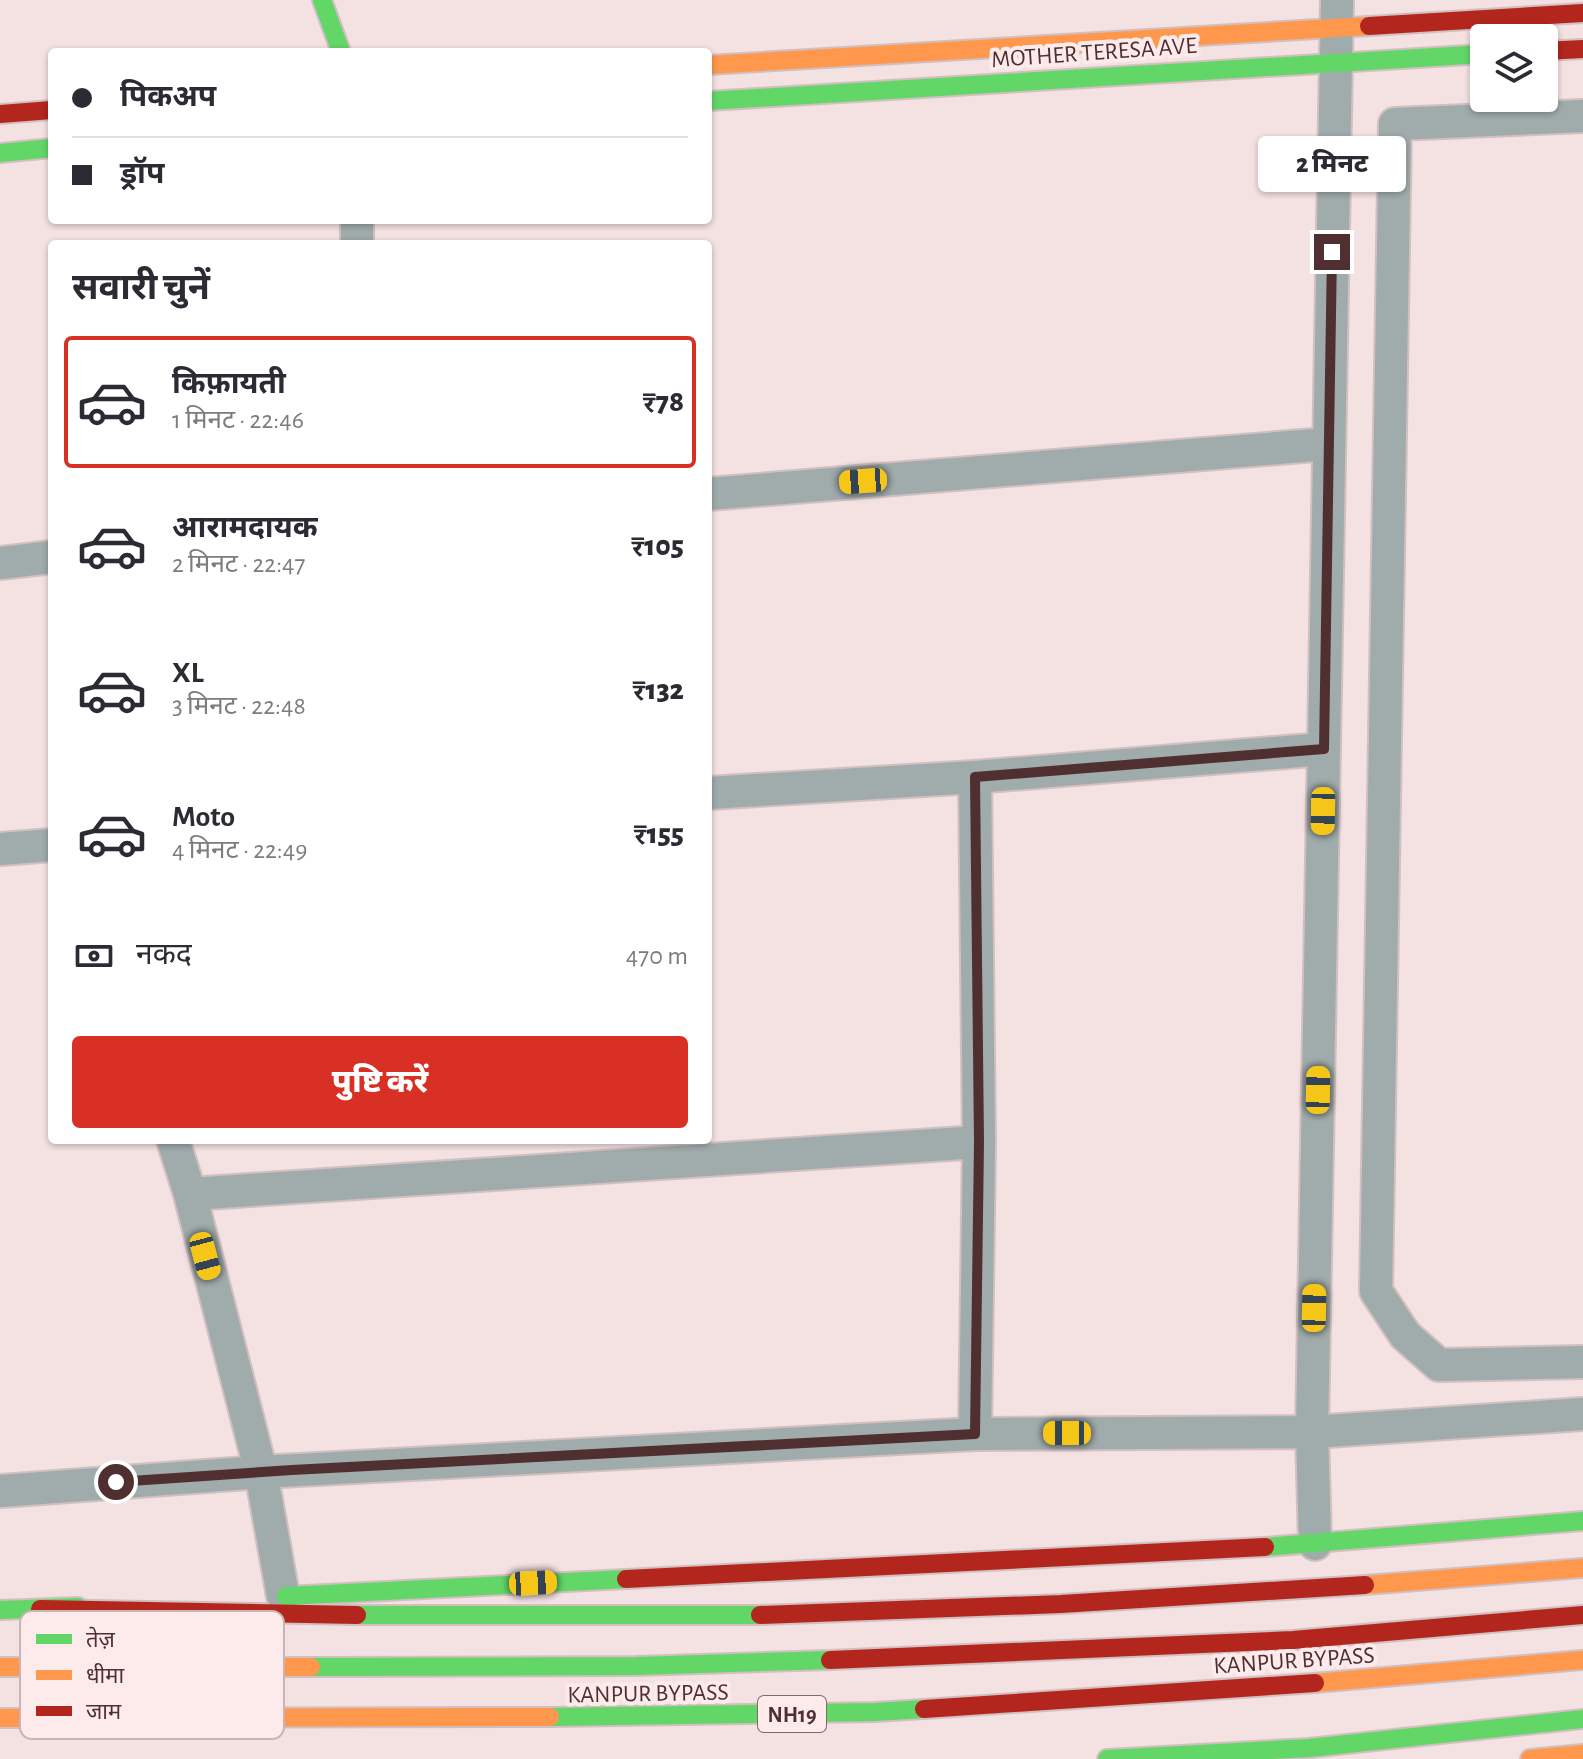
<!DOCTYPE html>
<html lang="hi">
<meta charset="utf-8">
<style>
:root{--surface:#fff;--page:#f2f2f3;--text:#2b2b33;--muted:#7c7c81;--line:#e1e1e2;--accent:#d93025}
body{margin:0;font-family:"Alegreya Sans","Noto Sans Devanagari",sans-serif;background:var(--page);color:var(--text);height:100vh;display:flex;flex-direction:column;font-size:30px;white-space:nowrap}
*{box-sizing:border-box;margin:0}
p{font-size:26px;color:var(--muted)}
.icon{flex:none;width:44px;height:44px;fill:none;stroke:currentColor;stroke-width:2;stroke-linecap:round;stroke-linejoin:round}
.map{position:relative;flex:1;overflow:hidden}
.panel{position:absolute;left:48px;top:240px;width:664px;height:904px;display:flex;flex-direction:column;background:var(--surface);border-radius:8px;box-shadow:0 2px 6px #0004}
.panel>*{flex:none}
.hud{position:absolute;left:48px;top:48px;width:664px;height:176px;border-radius:8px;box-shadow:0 2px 6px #0004;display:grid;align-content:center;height:176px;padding:0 24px;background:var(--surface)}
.controls{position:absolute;left:1470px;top:24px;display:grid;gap:16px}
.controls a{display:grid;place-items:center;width:88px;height:88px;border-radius:8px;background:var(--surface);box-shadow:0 2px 6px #0004;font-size:40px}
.end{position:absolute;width:36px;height:36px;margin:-18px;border:10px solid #502f31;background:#fff;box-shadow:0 0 0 4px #fff}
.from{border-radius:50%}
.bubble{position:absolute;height:56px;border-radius:8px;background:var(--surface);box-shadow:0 2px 6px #0004;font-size:26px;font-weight:800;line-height:56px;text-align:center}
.car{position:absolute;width:24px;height:48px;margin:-24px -12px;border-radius:10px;box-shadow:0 0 6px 2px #0007;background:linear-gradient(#f5c518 24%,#345 0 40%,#f5c518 0 76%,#345 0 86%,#f5c518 0)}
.hud b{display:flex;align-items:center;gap:28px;height:76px;font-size:30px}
.hud b+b{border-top:2px solid var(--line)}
.hud i{width:20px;height:20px;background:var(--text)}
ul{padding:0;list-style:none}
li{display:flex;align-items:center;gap:24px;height:132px;margin:0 16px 12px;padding:0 8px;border:4px solid transparent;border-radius:8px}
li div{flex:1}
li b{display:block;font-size:30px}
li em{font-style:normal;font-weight:800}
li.selected{border-color:var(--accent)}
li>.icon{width:72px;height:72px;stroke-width:1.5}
h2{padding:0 24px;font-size:36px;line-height:96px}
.pay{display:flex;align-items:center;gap:20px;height:88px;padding:0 24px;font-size:30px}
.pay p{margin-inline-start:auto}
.button{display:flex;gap:16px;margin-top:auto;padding:16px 24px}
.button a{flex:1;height:92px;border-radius:8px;background:var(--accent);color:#fff;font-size:32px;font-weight:800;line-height:92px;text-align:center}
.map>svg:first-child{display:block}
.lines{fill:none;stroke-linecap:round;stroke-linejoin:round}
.street-casing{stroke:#d2bfc0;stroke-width:36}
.fast-casing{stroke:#d2bfc0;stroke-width:22}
.slow-casing{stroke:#d2bfc0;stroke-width:22}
.jam-casing{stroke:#d2bfc0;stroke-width:22}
.street{stroke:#a0abac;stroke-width:32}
.fast{stroke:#63d668;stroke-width:18}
.slow{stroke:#ff974d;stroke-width:18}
.jam{stroke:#b3261e;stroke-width:18}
.route{stroke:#502f31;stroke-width:10}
.labels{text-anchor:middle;stroke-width:8;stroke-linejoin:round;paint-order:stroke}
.shield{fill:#fdebec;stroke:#846769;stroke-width:2}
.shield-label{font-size:22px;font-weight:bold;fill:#502f31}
.street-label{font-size:24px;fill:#502f31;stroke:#fdebec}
.key{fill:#fdebec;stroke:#c9b3b4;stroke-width:2}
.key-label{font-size:22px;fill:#502f31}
</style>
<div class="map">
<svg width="1583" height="1759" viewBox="0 0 1583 1759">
<rect width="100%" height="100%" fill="#f4e1e2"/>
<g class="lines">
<g class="street-casing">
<path id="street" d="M 1583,116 L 1395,124 L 1376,1291 L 1405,1335 L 1439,1365 L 1583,1362
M 357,220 L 357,244
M 708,494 L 1327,444
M 0,563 L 52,557
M 708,793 L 975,777 L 1324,749
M 0,849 L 52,845
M 173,1140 L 190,1194 L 261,1472 L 283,1596
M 190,1194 L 979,1142 L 975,777
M 975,1434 L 979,1142
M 0,1491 L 261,1472 L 975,1434 L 1312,1432 L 1583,1414
M 1315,1544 L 1312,1432 L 1337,0"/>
</g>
<g class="fast-casing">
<path id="fast" d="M 322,0 L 341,52
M 708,101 L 1484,54
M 0,153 L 52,148
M 1265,1547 L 1583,1521
M 286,1596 L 626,1579
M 0,1610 L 78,1607
M 357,1615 L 760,1615
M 311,1667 L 636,1666 L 830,1660
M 550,1717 L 875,1712 L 924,1709
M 1107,1759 L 1309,1748 L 1583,1719"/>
</g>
<g class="slow-casing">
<path id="slow" d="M 708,65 L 1369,26
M 1365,1585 L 1583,1568
M 0,1667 L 311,1667
M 1315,1683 L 1583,1660
M 0,1718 L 550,1717
M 1530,1759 L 1583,1754"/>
</g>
<g class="jam-casing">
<path id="jam" d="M 1369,26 L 1583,13
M 1544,51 L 1583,49
M 0,114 L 52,110
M 626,1579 L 1265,1547
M 40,1609 L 357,1615
M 760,1615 L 1061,1604 L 1365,1585
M 830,1660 L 1293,1640 L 1583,1615
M 924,1709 L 1315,1683"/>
</g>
<use href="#street" class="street"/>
<use href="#fast" class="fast"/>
<use href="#slow" class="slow"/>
<use href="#jam" class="jam"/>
</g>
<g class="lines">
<path class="route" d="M 116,1482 L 292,1470 L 975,1434 L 979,1142 L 975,777 L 1324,749 L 1332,252"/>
</g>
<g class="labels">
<rect class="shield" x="758" y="1696" width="68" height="36" rx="6"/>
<g class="shield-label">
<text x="792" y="1722">NH19</text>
</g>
<g class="street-label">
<text transform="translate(1094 52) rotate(-4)" y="8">MOTHER TERESA AVE</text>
<text transform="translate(1294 1660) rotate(-4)" y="8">KANPUR BYPASS</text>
<text transform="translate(648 1693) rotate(-1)" y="8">KANPUR BYPASS</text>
</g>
</g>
<rect x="20" y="1611" width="264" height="128" rx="12" class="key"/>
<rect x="36" y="1634" width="36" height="10" fill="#63d668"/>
<rect x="36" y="1670" width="36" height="10" fill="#ff974d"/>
<rect x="36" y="1706" width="36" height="10" fill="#b3261e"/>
<g class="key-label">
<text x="86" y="1647">तेज़</text>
<text x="86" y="1683">धीमा</text>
<text x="86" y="1719">जाम</text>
</g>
</svg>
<div class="controls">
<a><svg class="icon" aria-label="layers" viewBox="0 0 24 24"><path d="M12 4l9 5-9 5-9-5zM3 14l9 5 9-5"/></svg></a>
</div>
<i class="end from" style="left:116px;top:1482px"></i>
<i class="end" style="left:1332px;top:252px"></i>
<div class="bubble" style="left:1258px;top:136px;width:148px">2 मिनट</div>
<i class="car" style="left:863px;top:481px;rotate:266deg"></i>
<i class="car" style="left:1323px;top:811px;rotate:181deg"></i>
<i class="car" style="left:1318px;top:1090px;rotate:1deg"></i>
<i class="car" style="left:205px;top:1256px;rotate:165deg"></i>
<i class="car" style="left:1314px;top:1308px;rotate:1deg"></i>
<i class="car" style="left:1067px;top:1433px;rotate:270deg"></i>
<i class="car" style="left:533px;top:1583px;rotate:87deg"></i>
<div class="hud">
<b><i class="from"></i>पिकअप</b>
<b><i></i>ड्रॉप</b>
</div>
<section class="panel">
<h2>सवारी चुनें</h2>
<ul>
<li class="selected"><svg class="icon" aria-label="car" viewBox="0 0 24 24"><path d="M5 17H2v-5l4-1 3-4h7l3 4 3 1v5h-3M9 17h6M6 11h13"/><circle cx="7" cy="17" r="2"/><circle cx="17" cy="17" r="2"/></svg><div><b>किफ़ायती</b><p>1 मिनट · 22:46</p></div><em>₹78</em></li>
<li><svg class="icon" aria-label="car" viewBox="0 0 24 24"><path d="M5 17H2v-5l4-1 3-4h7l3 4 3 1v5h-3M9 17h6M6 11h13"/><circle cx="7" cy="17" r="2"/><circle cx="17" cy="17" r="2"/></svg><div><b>आरामदायक</b><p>2 मिनट · 22:47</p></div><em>₹105</em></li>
<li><svg class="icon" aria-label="car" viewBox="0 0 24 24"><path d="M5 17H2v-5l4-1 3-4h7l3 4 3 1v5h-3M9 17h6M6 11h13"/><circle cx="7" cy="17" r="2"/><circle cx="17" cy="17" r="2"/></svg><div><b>XL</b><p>3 मिनट · 22:48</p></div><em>₹132</em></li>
<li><svg class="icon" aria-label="car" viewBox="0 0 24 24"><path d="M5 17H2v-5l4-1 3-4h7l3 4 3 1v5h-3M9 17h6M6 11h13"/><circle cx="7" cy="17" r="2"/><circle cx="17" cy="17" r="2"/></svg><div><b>Moto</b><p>4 मिनट · 22:49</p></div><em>₹155</em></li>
</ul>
<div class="pay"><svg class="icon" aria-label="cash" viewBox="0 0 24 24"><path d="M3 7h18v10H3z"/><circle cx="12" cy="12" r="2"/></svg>नकद<p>470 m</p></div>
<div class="button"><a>पुष्टि करें</a></div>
</section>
</div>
